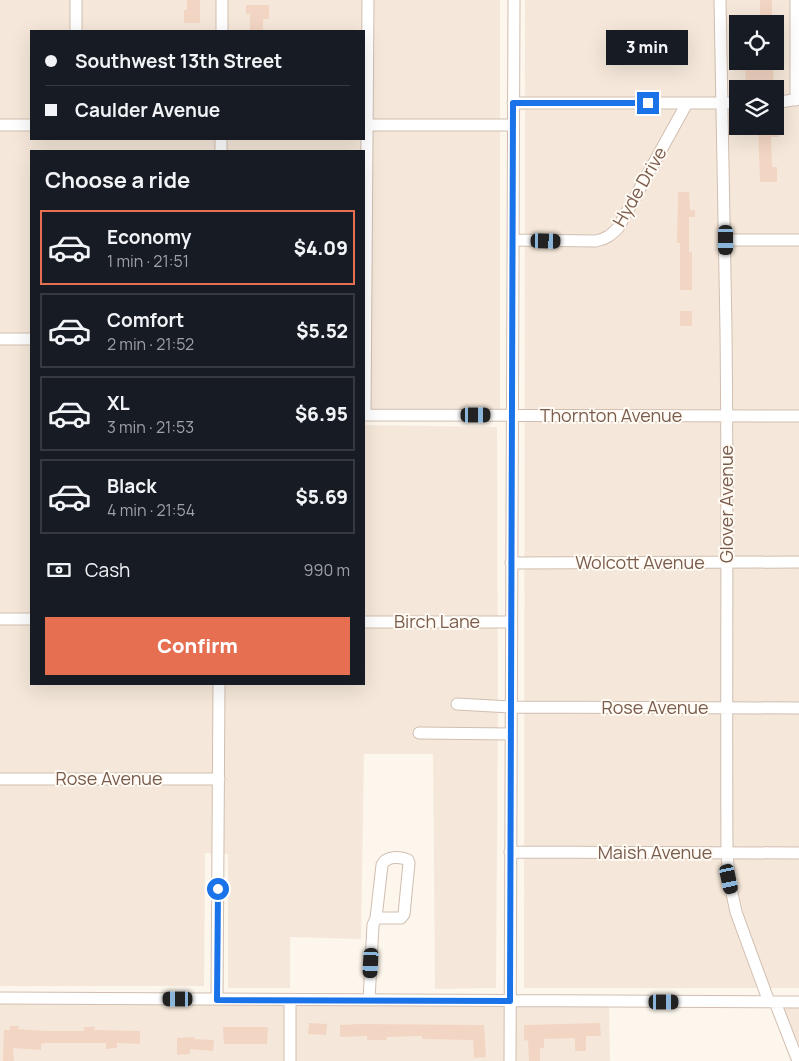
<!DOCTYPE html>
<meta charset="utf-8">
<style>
:root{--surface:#171b24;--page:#20242c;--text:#f1f3f6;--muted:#9ea1a6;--line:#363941;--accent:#e76f51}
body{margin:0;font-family:Manrope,sans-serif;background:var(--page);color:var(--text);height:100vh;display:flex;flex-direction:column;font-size:19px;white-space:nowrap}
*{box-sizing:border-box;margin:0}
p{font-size:16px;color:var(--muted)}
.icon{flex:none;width:28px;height:28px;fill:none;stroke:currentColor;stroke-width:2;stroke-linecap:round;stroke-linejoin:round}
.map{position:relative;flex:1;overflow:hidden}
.side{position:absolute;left:30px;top:150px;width:335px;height:535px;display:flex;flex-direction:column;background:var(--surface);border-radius:0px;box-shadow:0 5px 20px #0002}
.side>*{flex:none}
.banner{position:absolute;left:30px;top:30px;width:335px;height:110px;border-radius:0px;box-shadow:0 5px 20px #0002;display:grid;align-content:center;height:110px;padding:0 15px;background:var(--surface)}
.buttons{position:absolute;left:729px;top:15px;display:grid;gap:10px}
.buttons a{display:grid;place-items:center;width:55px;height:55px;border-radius:0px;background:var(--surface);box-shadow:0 5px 20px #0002;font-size:25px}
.end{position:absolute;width:22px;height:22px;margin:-11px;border:6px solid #1a73e8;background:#fff;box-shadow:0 0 0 2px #fff}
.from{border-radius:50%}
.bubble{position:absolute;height:35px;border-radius:0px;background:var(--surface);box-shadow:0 5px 20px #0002;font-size:16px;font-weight:800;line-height:35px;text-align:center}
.car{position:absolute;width:15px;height:30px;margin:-15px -8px;border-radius:6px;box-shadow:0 0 4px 1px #0007;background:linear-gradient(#222 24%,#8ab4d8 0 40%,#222 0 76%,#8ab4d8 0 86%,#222 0)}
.banner b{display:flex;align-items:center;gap:18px;height:48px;font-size:19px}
.banner b+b{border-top:1px solid var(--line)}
.banner i{width:12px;height:12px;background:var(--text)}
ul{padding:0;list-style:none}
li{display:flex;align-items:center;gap:15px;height:75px;margin:0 10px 8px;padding:0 5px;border:2px solid var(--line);border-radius:0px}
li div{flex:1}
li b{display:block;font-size:19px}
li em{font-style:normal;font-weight:800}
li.selected{border-color:var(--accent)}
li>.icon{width:45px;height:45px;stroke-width:1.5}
h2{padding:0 15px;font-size:22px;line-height:60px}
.pay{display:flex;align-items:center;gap:12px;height:55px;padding:0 15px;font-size:19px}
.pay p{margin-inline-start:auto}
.button{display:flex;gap:10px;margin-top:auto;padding:10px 15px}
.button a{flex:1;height:58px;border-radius:0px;background:var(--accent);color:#fff;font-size:20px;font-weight:800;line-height:58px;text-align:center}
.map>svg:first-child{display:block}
.residential{fill:#f5e8da;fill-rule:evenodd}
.building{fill:#f3d5c3}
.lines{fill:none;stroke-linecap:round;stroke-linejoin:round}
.minor-casing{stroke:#d1beb0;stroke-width:13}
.minor{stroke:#fff;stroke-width:11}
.route{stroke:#1a73e8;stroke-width:6}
.labels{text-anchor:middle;stroke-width:4;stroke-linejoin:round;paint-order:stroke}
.street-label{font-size:18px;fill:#7a5c4d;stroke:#fffaf3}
</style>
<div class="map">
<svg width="799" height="1061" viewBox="0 0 799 1061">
<rect width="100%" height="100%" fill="#fdf6ec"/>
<path class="residential" d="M 0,0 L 500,0 L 500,410 L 364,409 L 364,151 L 31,151 L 31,684 L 364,684 L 364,425 L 497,427 L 498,711 L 496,988 L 435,989 L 433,754 L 364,754 L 361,939 L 290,937 L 290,988 L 228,988 L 228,854 L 205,853 L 204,986 L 0,986 ZM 31,31 L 364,31 L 364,139 L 31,139 Z
M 525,0 L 799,0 L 799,988 L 524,988 ZM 738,24 L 775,24 L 775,61 L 738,61 ZM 738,89 L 775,89 L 775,126 L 738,126 Z
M 0,998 L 609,1002 L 610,1061 L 0,1061 Z
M 775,1002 L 799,1002 L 799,1061 Z"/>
<path class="building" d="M 187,0 L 200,0 L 200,23 L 184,23 L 184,10 L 187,10 Z
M 760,0 L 772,0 L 772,22 L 760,22 Z
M 246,5 L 269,5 L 269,19 L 263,19 L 263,31 L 250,31 L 250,14 L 246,14 Z
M 746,61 L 773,61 L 774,88 L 745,88 Z
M 758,126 L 779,126 L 779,137 L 771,137 L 772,167 L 777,167 L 777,182 L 760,182 Z
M 678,192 L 689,192 L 690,210 L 695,210 L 695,217 L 689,217 L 689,252 L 692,252 L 692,290 L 680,290 L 680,243 L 677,243 Z
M 680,311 L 692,311 L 692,326 L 680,326 Z
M 309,1023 L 327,1024 L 326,1035 L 308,1034 Z
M 600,1023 L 601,1036 L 586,1036 L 586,1051 L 575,1051 L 575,1038 L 544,1039 L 544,1048 L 540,1048 L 540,1061 L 529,1061 L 528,1040 L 524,1041 L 524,1025 Z
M 359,1024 L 484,1025 L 486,1057 L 474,1058 L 473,1040 L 422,1039 L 422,1036 L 387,1037 L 386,1040 L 367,1040 L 367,1036 L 340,1037 L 340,1025 Z
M 10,1026 L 19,1026 L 18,1029 L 46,1031 L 84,1031 L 84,1027 L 95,1027 L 94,1030 L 140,1031 L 140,1044 L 117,1043 L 117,1048 L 106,1049 L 106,1043 L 46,1043 L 41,1044 L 41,1050 L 13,1048 L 14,1061 L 3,1061 L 4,1030 L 10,1030 Z
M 223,1027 L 268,1027 L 267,1044 L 224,1044 Z
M 194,1037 L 194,1039 L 214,1040 L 213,1051 L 190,1049 L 190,1054 L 177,1055 L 177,1038 Z"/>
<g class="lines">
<g class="minor-casing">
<path id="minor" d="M 720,0 C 721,110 725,220 726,330 C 728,504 726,678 727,853 L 729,879 L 736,912 L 769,1002
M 796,0 L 796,100
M 76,31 L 76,0
M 222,31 L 222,0
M 513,103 L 738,103
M 775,103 L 799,99
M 0,125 L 31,125
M 364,125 L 513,125
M 221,151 L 221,139
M 513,240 L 596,241 C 606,239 611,235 618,228 L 687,103
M 726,240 L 799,240
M 0,339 L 31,339
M 364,415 L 799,416
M 365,415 L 368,0
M 511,563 L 799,562
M 0,619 L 31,619
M 364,622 L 511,622
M 457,704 L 511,707 L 799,708
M 419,733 L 511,734
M 0,779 L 219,779
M 510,852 L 799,853
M 0,998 L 799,1002
M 217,999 L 219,684
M 369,1000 L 373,925 L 376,918 L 382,865 C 386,856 400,856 408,860 L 409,863 L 404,914 L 401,918 L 376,918
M 775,1002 L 798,1061
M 290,1061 L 290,1000
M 510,1061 L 514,0"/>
</g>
<use href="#minor" class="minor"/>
</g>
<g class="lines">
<path class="route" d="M 218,889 L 217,1000 L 510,1001 L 513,103 L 648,103"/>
</g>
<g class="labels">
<g class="street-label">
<text transform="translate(640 187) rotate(-60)" y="6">Hyde Drive</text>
<text x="611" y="422">Thornton Avenue</text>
<text transform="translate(727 504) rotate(-90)" y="6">Glover Avenue</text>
<text x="640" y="569">Wolcott Avenue</text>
<text x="437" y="628">Birch Lane</text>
<text x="655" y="714">Rose Avenue</text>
<text x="109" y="785">Rose Avenue</text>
<text x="655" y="859">Maish Avenue</text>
</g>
</g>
</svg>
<div class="buttons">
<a><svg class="icon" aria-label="locate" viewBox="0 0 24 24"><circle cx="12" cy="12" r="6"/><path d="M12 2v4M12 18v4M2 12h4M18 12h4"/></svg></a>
<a><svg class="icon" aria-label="layers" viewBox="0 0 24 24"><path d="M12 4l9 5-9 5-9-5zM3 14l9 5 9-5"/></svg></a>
</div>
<i class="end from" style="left:218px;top:889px"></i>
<i class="end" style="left:648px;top:103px"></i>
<div class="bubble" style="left:606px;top:30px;width:82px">3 min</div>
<i class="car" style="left:726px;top:240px;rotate:180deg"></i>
<i class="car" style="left:546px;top:241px;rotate:91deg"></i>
<i class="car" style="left:476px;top:415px;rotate:90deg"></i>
<i class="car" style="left:729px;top:879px;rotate:168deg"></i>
<i class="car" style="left:371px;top:963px;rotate:183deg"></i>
<i class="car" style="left:178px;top:999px;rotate:270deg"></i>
<i class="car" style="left:664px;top:1002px;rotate:90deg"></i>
<div class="banner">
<b><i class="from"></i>Southwest 13th Street</b>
<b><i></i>Caulder Avenue</b>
</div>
<section class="side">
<h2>Choose a ride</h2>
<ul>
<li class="selected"><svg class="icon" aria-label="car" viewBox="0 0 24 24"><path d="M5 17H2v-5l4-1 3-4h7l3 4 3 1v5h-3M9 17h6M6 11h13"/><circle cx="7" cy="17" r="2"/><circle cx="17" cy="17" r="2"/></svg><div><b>Economy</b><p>1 min · 21:51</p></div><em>$4.09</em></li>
<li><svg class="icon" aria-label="car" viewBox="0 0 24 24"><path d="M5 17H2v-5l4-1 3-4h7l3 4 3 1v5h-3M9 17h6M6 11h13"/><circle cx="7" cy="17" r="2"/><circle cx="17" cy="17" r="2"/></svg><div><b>Comfort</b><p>2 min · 21:52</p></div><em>$5.52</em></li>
<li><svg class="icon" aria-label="car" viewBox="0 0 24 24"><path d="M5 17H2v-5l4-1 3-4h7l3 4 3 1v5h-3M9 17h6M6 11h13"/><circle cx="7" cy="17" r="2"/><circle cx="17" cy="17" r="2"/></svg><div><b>XL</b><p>3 min · 21:53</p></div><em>$6.95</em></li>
<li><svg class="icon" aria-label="car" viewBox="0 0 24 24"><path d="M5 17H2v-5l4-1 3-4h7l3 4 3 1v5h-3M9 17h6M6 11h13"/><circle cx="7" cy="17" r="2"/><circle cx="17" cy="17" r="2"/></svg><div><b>Black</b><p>4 min · 21:54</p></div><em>$5.69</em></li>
</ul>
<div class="pay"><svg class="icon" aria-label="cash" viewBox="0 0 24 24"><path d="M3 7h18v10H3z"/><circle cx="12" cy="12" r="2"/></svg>Cash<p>990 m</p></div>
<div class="button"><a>Confirm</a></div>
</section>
</div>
